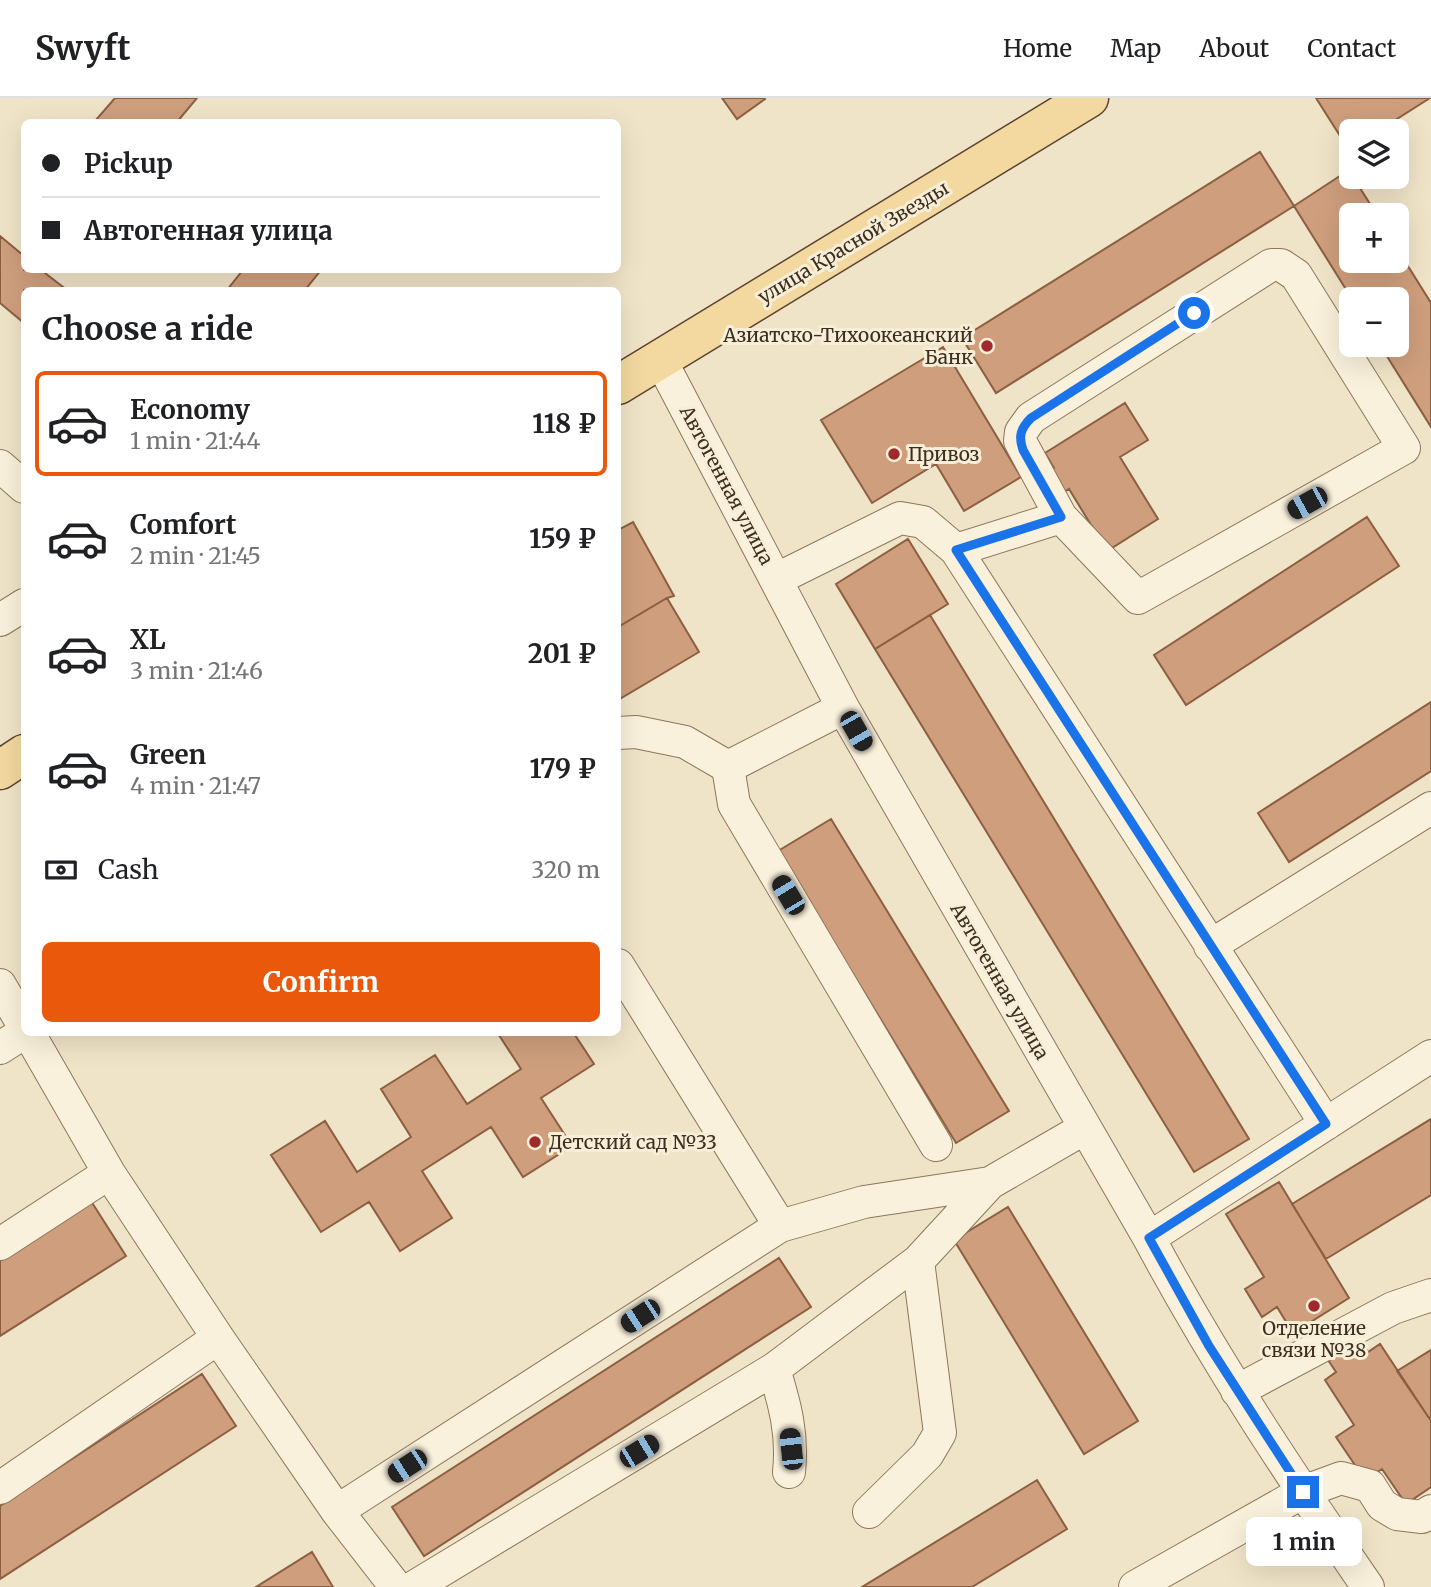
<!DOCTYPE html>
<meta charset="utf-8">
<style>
:root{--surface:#fff;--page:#f2f2f2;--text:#202124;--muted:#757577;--line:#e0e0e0;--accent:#ea580c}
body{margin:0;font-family:Merriweather,serif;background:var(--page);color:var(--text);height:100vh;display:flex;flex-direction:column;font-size:26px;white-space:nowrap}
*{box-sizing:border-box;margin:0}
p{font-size:23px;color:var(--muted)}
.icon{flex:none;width:38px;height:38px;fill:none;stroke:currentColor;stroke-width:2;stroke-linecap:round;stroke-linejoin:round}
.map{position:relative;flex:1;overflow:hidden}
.sheet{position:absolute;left:21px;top:189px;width:600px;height:749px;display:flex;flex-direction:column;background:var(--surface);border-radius:10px;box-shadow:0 7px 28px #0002}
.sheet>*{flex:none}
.top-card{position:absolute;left:21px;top:21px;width:600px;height:154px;border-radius:10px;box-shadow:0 7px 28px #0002;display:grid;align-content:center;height:154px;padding:0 21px;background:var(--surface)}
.tools{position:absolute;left:1339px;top:21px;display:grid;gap:14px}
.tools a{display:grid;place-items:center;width:70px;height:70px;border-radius:10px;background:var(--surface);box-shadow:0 7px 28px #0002;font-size:35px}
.end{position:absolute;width:32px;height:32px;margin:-16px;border:9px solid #1a73e8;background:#fff;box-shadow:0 0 0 4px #fff}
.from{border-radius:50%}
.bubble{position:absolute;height:49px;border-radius:10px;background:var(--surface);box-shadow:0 7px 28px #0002;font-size:23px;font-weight:700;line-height:49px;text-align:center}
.car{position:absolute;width:21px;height:42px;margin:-21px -10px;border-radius:9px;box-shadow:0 0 5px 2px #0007;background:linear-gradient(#222 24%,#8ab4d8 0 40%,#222 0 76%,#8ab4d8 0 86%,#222 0)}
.top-card b{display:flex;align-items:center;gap:24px;height:66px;font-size:26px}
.top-card b+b{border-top:2px solid var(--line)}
.top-card i{width:18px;height:18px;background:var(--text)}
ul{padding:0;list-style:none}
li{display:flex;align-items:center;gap:21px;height:105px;margin:0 14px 10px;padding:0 7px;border:4px solid transparent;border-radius:10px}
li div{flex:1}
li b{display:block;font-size:26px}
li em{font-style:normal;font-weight:700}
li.on{border-color:var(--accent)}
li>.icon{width:63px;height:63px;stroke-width:1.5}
h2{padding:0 21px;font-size:32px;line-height:84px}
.pay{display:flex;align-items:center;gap:18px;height:77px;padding:0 21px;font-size:26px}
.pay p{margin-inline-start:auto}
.cta{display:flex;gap:14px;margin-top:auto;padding:14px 21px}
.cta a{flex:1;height:80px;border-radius:10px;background:var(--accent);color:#fff;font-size:28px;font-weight:700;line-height:80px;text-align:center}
header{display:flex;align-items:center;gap:42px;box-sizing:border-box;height:98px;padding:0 35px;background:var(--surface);border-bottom:2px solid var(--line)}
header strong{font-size:33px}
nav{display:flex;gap:38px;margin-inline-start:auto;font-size:24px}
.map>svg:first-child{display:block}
.building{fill:#cf9f7d;stroke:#8d5f41;stroke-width:2}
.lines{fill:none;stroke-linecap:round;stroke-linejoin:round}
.minor-casing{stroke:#8d765c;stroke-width:34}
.major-casing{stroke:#5b4430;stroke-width:41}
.minor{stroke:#faf1dc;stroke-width:32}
.major{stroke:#f3d9a0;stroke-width:38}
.route{stroke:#1a73e8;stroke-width:9}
.poi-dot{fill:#9e2a2b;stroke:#f7eed8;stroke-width:2.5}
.labels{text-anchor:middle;stroke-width:6;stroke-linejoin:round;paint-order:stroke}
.street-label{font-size:19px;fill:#3d2e20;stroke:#f7eed8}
.poi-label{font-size:19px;fill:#3d2e20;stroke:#f7eed8;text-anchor:start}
</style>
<header>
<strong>Swyft</strong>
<nav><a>Home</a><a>Map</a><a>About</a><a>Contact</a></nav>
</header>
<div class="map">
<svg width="1431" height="1489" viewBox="0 0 1431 1489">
<rect width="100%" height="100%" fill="#f0e4c8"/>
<path class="building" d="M 115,0 L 197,0 L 177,24 L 95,23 Z
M 722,0 L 764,0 L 765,1 L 737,21 Z
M 1316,0 L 1430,0 L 1378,33 L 1351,33 L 1349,52 Z
M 1260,54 L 1294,108 L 996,295 L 962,240 Z
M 1349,72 L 1351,79 L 1353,79 L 1377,117 L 1351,117 L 1351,163 L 1396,163 L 1396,149 L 1431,205 L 1431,329 L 1380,247 L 1396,247 L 1396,201 L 1352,201 L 1294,108 Z
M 0,138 L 24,158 L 24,172 L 41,172 L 67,192 L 24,192 L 24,225 L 0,205 Z
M 243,172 L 321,172 L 305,192 L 227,192 Z
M 943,249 L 1021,379 L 964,413 L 936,366 L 872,405 L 821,322 Z
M 1125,305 L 1148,342 L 1120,359 L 1158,421 L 1107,453 L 1069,391 L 1053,401 L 1039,379 L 1054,370 L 1045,355 Z
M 1367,419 L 1399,468 L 1186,607 L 1154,557 Z
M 633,424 L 674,498 L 667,500 L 618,529 L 618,432 Z
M 908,441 L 948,506 L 875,551 L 836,486 Z
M 667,500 L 699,554 L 618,602 L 618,529 Z
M 930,517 L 1249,1041 L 1194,1074 L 875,551 Z
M 1431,604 L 1431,673 L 1289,764 L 1258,715 Z
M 831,721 L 1009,1013 L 956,1045 L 778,753 Z
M 497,934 L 573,934 L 594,966 L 541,1000 L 572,1048 L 523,1079 L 491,1029 L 422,1073 L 452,1120 L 400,1153 L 369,1104 L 321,1134 L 271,1057 L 325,1023 L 357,1074 L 411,1039 L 381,991 L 435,957 L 467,1006 L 521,971 Z
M 1431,1021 L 1431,1097 L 1326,1161 L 1292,1106 Z
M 1279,1084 L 1349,1200 L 1293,1235 L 1277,1209 L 1262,1219 L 1245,1191 L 1264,1179 L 1226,1116 Z
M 91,1103 L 126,1158 L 0,1238 L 0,1161 Z
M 1008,1109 L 1138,1323 L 1084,1356 L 954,1142 Z
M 779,1160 L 811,1209 L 424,1458 L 392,1409 Z
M 1359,1241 L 1368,1254 L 1380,1246 L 1431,1323 L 1431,1389 L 1406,1406 L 1382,1371 L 1365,1382 L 1336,1339 L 1354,1327 L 1325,1282 L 1336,1274 L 1328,1262 Z
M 1431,1252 L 1431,1319 L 1429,1320 L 1397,1273 Z
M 202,1276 L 236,1328 L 0,1481 L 0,1408 Z
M 1037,1382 L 1067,1431 L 972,1489 L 862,1489 Z
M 312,1454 L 333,1489 L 256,1489 Z"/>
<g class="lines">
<g class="minor-casing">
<path id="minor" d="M 660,261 L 843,610 L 1149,1140 C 1214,1262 1290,1376 1368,1489
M 0,368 L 24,389
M 956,452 L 1061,419 L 1020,343 L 1021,334 L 1031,320 L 1271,167 L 1281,167 L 1296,177 L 1404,350 L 1138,500 L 1061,419
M 777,481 L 900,420 L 923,424 L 956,452 L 1326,1026
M 0,522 L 24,507
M 618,635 L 636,634 L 685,644 L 728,669 L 843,610
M 728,669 L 734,706 L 936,1047
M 1210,848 L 1431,710
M 618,867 L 780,1128
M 0,887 L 24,928
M 28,934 L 109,1075 L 218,1240 L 337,1413 L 396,1489
M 0,950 L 25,934
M 1149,1140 L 1431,958
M 0,1146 L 109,1075
M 774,1271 C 785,1307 793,1336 789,1374
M 1237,1293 L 1393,1210 L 1431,1197
M 0,1390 L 218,1240
M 337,1413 L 780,1128 L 864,1104 L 990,1085 L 1085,1030
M 869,1414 L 927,1357 L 940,1335 L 918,1163
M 414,1489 L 774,1271 L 918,1163 L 990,1085
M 1135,1489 L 1303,1394 L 1341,1380 L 1370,1388 L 1382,1407 L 1397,1416 L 1422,1419 L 1431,1413"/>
</g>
<g class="major-casing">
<path id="major" d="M 618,287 L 1089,0
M 0,672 L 24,656"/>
</g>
<use href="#minor" class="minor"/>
<use href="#major" class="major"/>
</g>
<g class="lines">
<path class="route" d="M 1194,215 L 1031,320 C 1021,330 1018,338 1023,352 L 1061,419 L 956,452 L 1326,1026 L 1149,1140 L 1209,1248 L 1303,1394"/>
</g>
<g class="poi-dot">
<circle cx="987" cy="248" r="7"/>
<circle cx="894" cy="356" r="7"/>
<circle cx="535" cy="1044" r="7"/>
<circle cx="1314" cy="1208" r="7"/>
</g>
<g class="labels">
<g class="street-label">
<text transform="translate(853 144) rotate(-31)" y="7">улица Красной Звезды</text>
<text transform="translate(727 387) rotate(62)" y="7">Автогенная улица</text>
<text transform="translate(1000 883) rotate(60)" y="7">Автогенная улица</text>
</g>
<g class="poi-label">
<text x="973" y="244" text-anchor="end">Азиатско-Тихоокеанский<tspan x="973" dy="22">Банк</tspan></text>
<text x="908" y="363">Привоз</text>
<text x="549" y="1051">Детский сад №33</text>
<text x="1314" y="1237" text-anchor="middle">Отделение<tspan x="1314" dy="22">связи №38</tspan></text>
</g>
</g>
</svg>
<div class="tools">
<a><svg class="icon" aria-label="layers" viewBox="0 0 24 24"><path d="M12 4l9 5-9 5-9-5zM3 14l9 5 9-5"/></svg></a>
<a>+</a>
<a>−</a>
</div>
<i class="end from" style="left:1194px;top:215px"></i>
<i class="end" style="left:1303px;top:1394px"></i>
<div class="bubble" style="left:1246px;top:1419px;width:116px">1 min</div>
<i class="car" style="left:1307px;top:405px;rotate:241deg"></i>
<i class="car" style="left:856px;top:633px;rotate:150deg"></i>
<i class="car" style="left:788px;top:797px;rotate:329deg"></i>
<i class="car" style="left:640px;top:1218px;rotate:237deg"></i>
<i class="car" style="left:791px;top:1351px;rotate:354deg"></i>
<i class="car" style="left:639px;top:1353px;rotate:59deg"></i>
<i class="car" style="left:407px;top:1368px;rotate:237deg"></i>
<div class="top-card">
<b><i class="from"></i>Pickup</b>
<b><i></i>Автогенная улица</b>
</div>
<section class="sheet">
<h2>Choose a ride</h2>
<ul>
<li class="on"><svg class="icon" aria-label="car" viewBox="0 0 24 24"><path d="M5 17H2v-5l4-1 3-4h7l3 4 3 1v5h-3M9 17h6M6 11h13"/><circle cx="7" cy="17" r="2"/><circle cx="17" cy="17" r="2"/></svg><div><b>Economy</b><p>1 min · 21:44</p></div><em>118 ₽</em></li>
<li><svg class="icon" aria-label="car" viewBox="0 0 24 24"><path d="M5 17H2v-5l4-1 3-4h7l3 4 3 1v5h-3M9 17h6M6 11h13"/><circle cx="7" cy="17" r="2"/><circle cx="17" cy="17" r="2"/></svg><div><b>Comfort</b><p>2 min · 21:45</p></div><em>159 ₽</em></li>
<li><svg class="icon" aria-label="car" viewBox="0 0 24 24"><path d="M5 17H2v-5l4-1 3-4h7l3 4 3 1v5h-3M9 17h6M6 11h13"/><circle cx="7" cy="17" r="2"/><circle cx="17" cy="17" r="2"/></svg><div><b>XL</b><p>3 min · 21:46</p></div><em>201 ₽</em></li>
<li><svg class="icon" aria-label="car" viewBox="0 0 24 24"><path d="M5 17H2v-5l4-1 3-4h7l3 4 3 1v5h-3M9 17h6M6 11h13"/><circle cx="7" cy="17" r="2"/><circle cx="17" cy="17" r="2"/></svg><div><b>Green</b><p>4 min · 21:47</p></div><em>179 ₽</em></li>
</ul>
<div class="pay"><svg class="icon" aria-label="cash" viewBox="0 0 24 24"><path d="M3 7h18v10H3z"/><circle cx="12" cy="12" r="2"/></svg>Cash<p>320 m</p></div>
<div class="cta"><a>Confirm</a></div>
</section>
</div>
